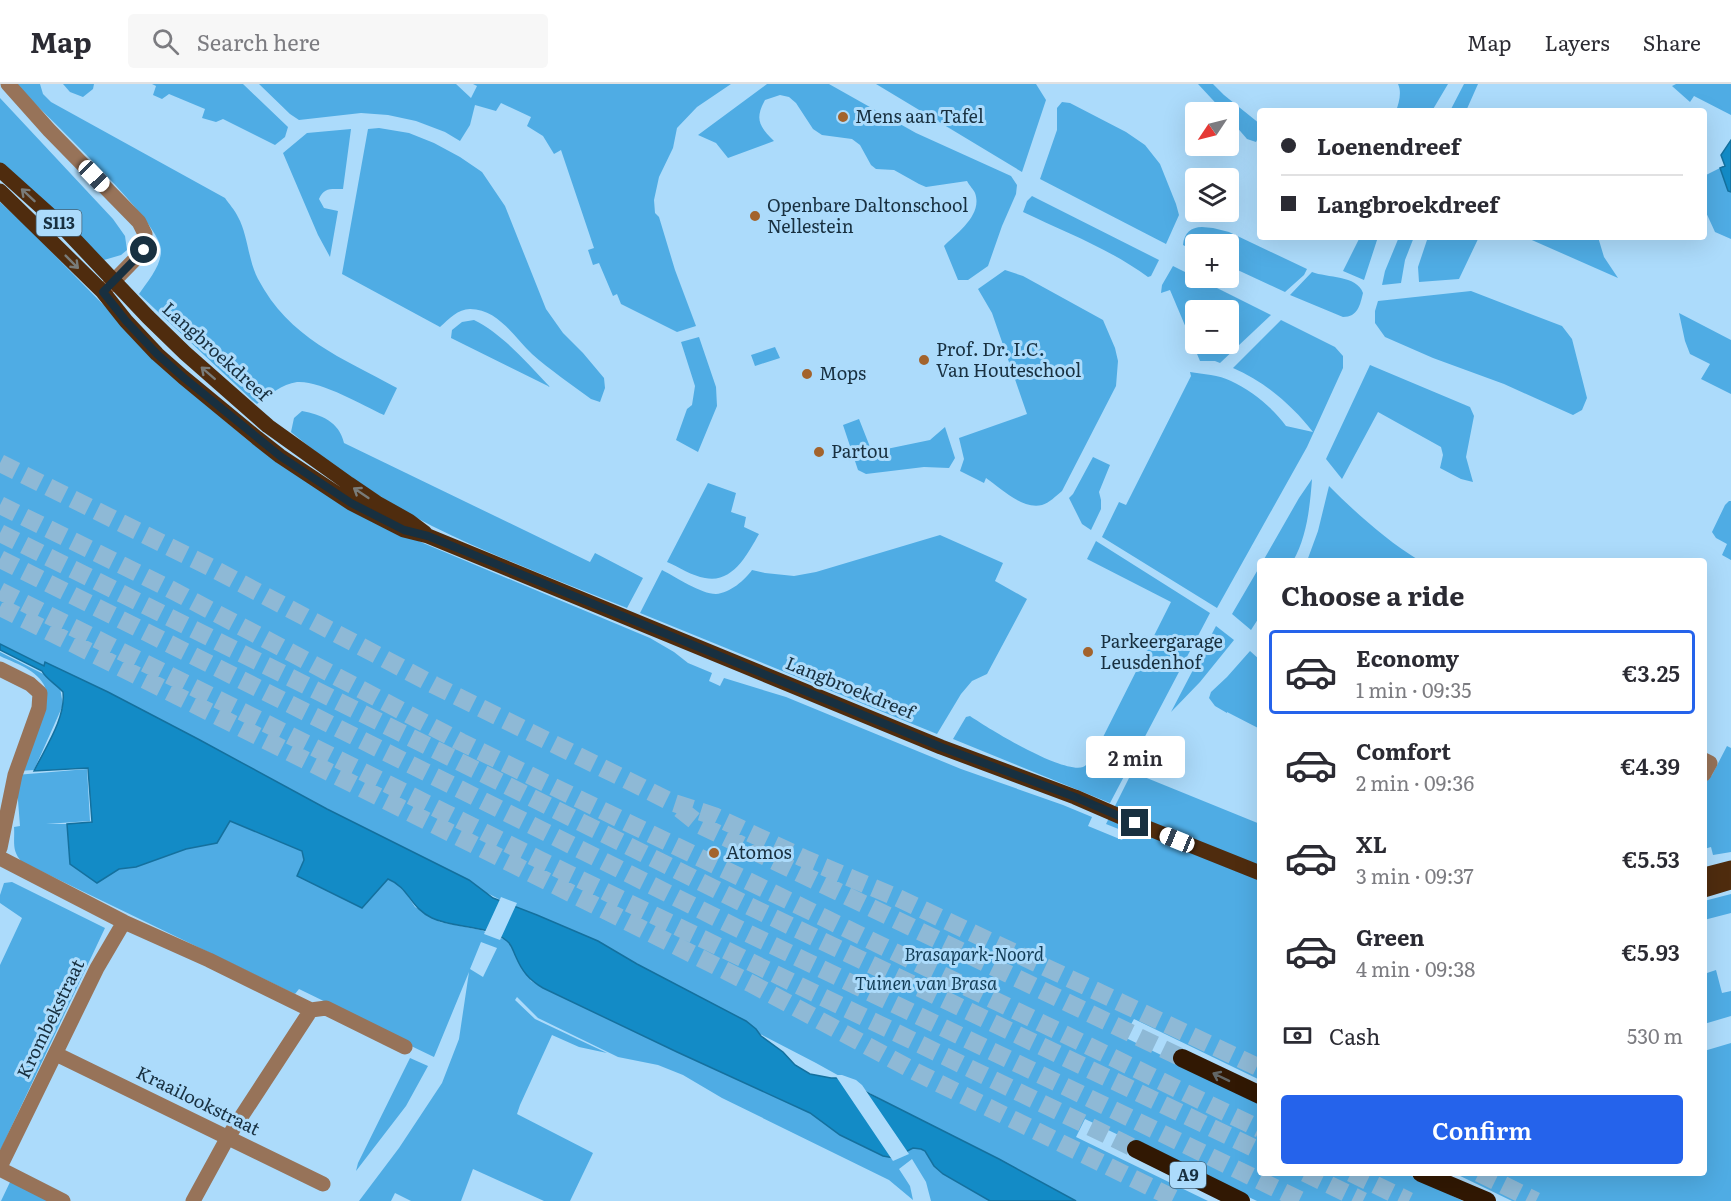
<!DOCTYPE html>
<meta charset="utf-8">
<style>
:root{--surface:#fff;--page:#f7f7f7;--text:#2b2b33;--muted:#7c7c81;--line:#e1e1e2;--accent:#2563eb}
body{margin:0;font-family:Literata,serif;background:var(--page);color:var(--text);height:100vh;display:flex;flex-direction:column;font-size:22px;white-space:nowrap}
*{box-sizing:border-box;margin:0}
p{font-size:20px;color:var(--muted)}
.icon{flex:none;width:33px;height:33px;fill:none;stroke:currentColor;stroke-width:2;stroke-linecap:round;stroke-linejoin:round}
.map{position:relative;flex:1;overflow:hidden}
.details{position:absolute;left:1257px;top:474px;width:450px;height:618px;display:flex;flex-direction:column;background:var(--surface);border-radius:6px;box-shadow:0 6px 24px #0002}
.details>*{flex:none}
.hud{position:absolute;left:1257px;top:24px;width:450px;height:132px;border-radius:6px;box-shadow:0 6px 24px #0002;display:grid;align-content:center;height:132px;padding:0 24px;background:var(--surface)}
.needle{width:39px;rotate:235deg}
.controls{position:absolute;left:1185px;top:18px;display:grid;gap:12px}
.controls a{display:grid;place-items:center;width:54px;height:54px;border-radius:6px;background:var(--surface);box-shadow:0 6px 24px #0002;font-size:30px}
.end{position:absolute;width:27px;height:27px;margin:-14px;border:8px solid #183040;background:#fff;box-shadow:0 0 0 3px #fff}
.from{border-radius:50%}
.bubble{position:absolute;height:42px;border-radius:6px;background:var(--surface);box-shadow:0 6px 24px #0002;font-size:20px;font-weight:600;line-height:42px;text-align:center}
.car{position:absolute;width:18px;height:36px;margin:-18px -9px;border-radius:8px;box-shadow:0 0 4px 2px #0007;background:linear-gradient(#fff 24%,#345 0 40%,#fff 0 76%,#345 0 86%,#fff 0)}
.hud b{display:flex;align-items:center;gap:21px;height:57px;font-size:22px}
.hud b+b{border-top:2px solid var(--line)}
.hud i{width:15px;height:15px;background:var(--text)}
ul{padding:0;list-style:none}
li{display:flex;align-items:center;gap:18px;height:84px;margin:0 12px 9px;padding:0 12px;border:3px solid transparent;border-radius:6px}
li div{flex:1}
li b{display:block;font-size:22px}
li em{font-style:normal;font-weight:600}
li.selected{border-color:var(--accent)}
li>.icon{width:54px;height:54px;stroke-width:1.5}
h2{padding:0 24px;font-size:27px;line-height:72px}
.pay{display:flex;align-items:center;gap:15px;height:66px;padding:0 24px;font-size:22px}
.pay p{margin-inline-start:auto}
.action{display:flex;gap:12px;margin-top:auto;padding:12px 24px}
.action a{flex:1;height:69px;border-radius:6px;background:var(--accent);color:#fff;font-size:24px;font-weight:600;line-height:69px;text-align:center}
header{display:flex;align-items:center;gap:36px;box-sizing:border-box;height:84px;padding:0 30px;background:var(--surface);border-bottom:2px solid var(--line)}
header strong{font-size:28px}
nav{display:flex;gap:33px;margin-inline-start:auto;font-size:21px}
.search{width:420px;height:54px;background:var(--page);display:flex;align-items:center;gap:15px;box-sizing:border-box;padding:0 21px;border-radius:6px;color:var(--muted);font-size:22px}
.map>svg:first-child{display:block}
.green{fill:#4face4;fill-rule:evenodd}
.water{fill:#138bc6;stroke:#14709e;stroke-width:1.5}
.pier{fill:#acdbfb}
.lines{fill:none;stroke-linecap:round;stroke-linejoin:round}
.highway-tunnel{stroke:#8eb9d6;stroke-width:18;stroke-dasharray:18 9;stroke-linecap:butt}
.minor{stroke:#977359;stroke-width:15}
.major{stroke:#4f2c0e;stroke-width:15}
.highway{stroke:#311803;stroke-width:18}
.oneway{stroke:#797b79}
.oneway2{stroke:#626666}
.route{stroke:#183040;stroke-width:8}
.poi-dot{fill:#a3632c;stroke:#acdbfb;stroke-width:2}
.labels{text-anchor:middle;stroke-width:6;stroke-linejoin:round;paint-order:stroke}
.shield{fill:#acdbfb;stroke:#446378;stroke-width:1.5}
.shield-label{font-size:16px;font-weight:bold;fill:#183040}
.poi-label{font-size:18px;fill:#183040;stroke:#acdbfb;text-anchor:start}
.street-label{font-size:18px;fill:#183040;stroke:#acdbfb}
.park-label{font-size:18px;font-style:italic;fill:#123d57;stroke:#acdbfb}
</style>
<header>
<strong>Map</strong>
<div class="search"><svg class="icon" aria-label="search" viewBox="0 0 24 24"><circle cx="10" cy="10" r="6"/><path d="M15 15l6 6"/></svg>Search here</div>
<nav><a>Map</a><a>Layers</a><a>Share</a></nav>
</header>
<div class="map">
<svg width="1731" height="1117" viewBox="0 0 1731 1117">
<rect width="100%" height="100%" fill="#acdbfb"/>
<path class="green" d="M 16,0 L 40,0 L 43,10 L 51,18 L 225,114 C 229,120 235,126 238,133 C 248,151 248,176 258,195 C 289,254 342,274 397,304 L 384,331 C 363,321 319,296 297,298 C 282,300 269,311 257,320 L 252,316 L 139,210 C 148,197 162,181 161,165 C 159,135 42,29 16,0 Z
M 63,0 L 94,0 L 93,5 L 83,13 L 70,8 Z
M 152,0 L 243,0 L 288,43 L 285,53 L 275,61 L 223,35 L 216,38 L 202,34 L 205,25 L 169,10 L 162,15 L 153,11 L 156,2 Z
M 259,0 L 456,0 L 471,14 L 477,2 L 473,0 L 731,0 L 697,23 L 677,44 L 673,64 L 659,93 L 654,116 L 655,129 L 659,133 L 675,186 L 696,242 L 677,248 L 621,220 L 617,210 L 613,212 L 599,179 L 593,181 L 588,166 L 594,164 L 561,66 L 554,70 L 543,52 L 527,42 L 531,33 L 501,19 L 496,27 L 475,21 L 470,41 L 460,57 L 445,48 L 416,37 L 388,31 L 361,29 L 299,36 L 290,30 Z
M 767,0 L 829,0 L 916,49 L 1011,92 L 1017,101 L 1016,110 L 1002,142 L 988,182 L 968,196 L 958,196 L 944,162 C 957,149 983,131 975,109 C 974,106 969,101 967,97 L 926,103 L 919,100 L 894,86 L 876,85 L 871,81 L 860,61 L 852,55 L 822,51 L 813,45 L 796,19 L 789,13 L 780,11 L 765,16 C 754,36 760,43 774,57 L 728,74 L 716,59 L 698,51 Z
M 876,0 L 1036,0 L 1046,16 L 1022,88 Z
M 1198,0 L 1213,0 L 1224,11 L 1260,40 L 1260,50 L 1256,58 L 1247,55 L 1229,34 L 1228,28 L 1224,28 Z
M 1398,0 L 1448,0 L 1432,27 L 1396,27 C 1399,19 1402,8 1398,0 Z
M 1464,0 L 1478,0 L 1466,27 L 1450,27 Z
M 1676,0 L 1731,0 L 1731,31 L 1694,12 L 1690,18 L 1672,2 Z
M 0,14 L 113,135 L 125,152 L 127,166 L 121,171 L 104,176 L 0,79 Z
M 1062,18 L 1070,19 L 1126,48 L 1145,61 L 1160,80 L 1176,120 L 1179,131 L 1166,160 L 1040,95 L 1057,46 L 1057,24 Z
M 379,44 L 409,49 L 434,59 L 460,73 L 482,88 L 505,122 L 546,225 L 563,249 L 583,269 L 604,294 L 605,304 L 600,318 L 591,315 C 571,300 550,286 532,270 C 514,253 498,225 470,225 C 458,225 449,235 440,243 L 342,190 L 368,45 Z
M 351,45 L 343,105 C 331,105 324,103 319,115 L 324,124 L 338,127 L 330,173 L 318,151 L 283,69 L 307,49 Z
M 1720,84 L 1728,107 L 1731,108 L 1731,155 L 1715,148 L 1704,124 L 1704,92 Z
M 1032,112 L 1159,176 L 1151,192 L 1148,193 C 1110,165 1065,148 1023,128 L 1027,117 Z
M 0,118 L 25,141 L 178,297 L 250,358 L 295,390 L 365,431 L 423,459 L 650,554 L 674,568 L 688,579 L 712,589 L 709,597 L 720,602 L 724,594 L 786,613 L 961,685 L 1063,721 L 1092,733 L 1088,742 L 1122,756 L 1126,748 L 1106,740 L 1132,688 L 1260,740 L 1260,996 L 1134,935 L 1124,953 L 1260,1019 L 1260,1089 L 1405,1089 L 1463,1117 L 1257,1117 L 1085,1035 L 1076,1053 L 1208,1117 L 1076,1117 L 1030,1092 L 949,1053 L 816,979 L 491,811 L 441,788 L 0,560 Z
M 1202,143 L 1213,144 L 1229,148 L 1307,185 L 1304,191 L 1285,208 L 1229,182 L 1228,160 L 1196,160 L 1195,167 L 1183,161 C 1184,149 1191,143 1202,143 Z
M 1360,153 L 1378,153 L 1364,196 L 1343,187 Z
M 1399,153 L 1414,153 L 1405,176 L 1401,199 L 1382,201 L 1385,187 Z
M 1428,153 L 1479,153 L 1459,195 L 1419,198 L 1418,183 Z
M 1525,153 L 1598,153 L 1604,173 L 1618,194 Z
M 1173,182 L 1271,231 L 1220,279 L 1215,277 L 1200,277 L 1170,206 L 1161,209 L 1162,201 ZM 1228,226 L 1228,260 L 1196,260 L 1196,226 Z
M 1005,186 L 1023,192 L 1103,236 L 1115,264 L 1118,277 L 1116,302 L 1062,407 C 1056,412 1049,419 1042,421 C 1022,426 1001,404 986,394 L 984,399 L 960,387 L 964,375 L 959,354 L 1027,330 L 992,229 L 978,205 Z
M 1312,188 C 1327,194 1357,191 1363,209 C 1360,221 1358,233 1343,233 L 1290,211 Z
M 1471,207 L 1562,242 L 1572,255 L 1587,314 L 1582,326 L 1573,331 L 1504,300 L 1433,274 L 1385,253 L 1375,239 L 1375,227 L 1378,217 Z
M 1679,229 L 1731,256 L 1731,310 L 1701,295 L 1710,280 L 1690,270 L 1685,257 Z
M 474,236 C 504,251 527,279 550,303 L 451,254 L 452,246 L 462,238 Z
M 1281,236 L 1335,263 L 1343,272 L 1343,284 L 1307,363 L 1217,524 L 1102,453 L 1119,418 L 1126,421 L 1191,292 L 1190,288 C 1203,290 1219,291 1231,297 C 1252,307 1272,323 1286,342 L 1313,348 C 1292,321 1264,297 1233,284 Z
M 699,253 L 716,303 L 717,322 L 698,368 L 676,356 L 687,325 L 692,321 L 695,302 L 681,258 Z
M 775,263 L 780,274 L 755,282 L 751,271 Z
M 1370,281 L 1470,323 L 1474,332 L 1466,373 L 1473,398 L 1461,395 L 1440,384 L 1443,371 L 1441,363 L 1378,328 L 1342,395 L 1326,375 Z
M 302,327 C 321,331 339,337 344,359 L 590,478 L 595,469 L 643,494 L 627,524 C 562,498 495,473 432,442 C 382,416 335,384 291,348 L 294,334 Z
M 859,335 L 872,368 L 930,356 L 945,343 L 955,374 L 949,384 L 924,383 L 866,390 L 858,386 L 843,341 Z
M 1093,373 L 1110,381 L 1099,408 L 1101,416 L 1101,425 L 1091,446 L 1082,440 L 1069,414 L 1073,410 Z
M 1312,395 C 1310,422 1307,453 1293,477 L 1263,477 L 1299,414 Z
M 708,399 L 736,409 L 731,428 L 746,433 L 744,443 L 759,450 C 748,469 733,500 705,494 C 692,492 679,483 667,478 Z
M 1329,402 C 1357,430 1386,456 1420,477 L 1307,477 L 1318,447 Z
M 1729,417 L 1731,417 L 1731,476 L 1722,471 L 1727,460 L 1716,454 L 1712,448 L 1725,421 Z
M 940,451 L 1003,479 L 995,497 L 1027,515 L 987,590 L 972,597 L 961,610 L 937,650 L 640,529 L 662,486 C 676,493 701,510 716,510 C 730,509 745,496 752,486 L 765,489 L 794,492 L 816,488 Z
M 1096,457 L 1210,529 L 1110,719 L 953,655 L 966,633 L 970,632 C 989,645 1063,690 1083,683 C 1089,680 1092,674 1095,669 L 1171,518 L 1087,475 Z
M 1260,482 L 1260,532 L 1251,546 L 1232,530 Z
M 1216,542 L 1234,556 L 1200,598 L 1171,628 Z
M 1250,567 L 1260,576 L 1260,645 L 1227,628 L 1227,629 L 1215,622 L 1209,614 L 1211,608 L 1227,593 Z
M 0,568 L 59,598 L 63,621 L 34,686 L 18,687 L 47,608 C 41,587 19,581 0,572 Z
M 1727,662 L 1731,664 L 1731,768 L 1713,771 L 1711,763 L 1704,765 L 1704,700 L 1712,691 Z
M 87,685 L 90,737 L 46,740 L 67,740 L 70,780 L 119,785 L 136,783 L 186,765 L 217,759 L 230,737 L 302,767 L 304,776 L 297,792 L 379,804 L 388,795 L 402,803 L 415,823 L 440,838 L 481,846 L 506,856 L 512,863 L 531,897 L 543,904 L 677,968 L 810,1029 L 840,1051 L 883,1072 L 904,1068 L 913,1064 L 921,1065 L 925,1067 L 934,1082 L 943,1090 L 990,1117 L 931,1117 L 926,1098 L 912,1075 L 899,1085 L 910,1102 L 913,1116 L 889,1096 L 722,1014 L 683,991 L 658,981 L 618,973 L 538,934 L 517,913 L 515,916 L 535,935 L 607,969 L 579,963 L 552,951 L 520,1021 L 517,1030 L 593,1069 L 570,1117 L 544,1117 L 473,1085 L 461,1117 L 411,1117 L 395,1109 L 391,1117 L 359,1117 L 399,1064 L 442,999 L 459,955 L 469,888 L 434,973 L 409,961 L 410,959 L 299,905 L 295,910 L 22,778 C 11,767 15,757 14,743 L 20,742 L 16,691 ZM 481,858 L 497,864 L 483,893 L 470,885 Z
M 12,798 L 105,844 L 0,1067 L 0,881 L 22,834 L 0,819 L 0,811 L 4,799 Z
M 1731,810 L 1731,829 L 1704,836 L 1704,817 Z
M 1716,886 L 1722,909 L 1731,907 L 1731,932 L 1704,940 L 1704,890 Z
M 1731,959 L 1731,1117 L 1512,1117 L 1454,1089 L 1704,1089 L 1704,967 Z
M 410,974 L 428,982 L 406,1022 L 356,1087 L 358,1079 Z
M 11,1096 L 55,1117 L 1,1117 Z"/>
<path class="water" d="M 1731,56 L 1731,108 L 1728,107 L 1720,84 L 1725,82 L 1721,71 Z
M 0,560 L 44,582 L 45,578 L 108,608 L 198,655 L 327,725 L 469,796 L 493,814 L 537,831 L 598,857 L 637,880 L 746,937 L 756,945 L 761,952 L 783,968 L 795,981 L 810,990 L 831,994 L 841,994 L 870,1010 L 999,1075 L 1076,1117 L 990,1117 L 943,1090 L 934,1082 L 925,1067 L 921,1065 L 913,1064 L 894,1074 L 883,1072 L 840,1051 L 810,1029 L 677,968 L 543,904 C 529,896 522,887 516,873 C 513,867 512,861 507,857 C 487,840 455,845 432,834 C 409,823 410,804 388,795 L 362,824 L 297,792 L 304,776 L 302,767 L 230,737 L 217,759 L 186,765 L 136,783 L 119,785 L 97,799 L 70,780 L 67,740 L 92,738 L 88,684 L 34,687 C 45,664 66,634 63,608 C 57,601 45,594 42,587 L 0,566 Z"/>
<path class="pier" d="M 501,813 L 517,819 L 500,856 L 484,850 Z
M 835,991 L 842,991 L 856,996 L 862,1001 L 909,1070 L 893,1077 Z"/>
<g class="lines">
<path class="highway-tunnel" d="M 0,379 L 214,485 L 434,601 L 635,700 L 671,718 L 714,732 L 803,774 L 898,814 L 1260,984
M 0,421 L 168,504 L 461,658 L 1260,1045
M 0,449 L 747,821 L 1260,1067
M 0,475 L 737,844 L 1302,1117
M 0,507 L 538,775 L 1136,1065
M 0,523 L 752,900 L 916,988 L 1179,1117
M 680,725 L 700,741 L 1182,974
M 1305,1089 L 1363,1117
M 1351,1089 L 1409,1117
M 1479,1089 L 1536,1117"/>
<path class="minor" d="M 8,0 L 49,46 L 139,138 L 145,150 L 144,166 L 105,206
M 0,585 L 30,600 L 40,609 L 39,624 L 15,691 L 0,764
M 1704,676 L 1710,679 L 1704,690
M 0,774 L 124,838 L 209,876 L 311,926
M 56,970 L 323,1100
M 0,1083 L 97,884 L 124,838
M 0,1085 L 63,1117
M 193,1117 L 228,1053 L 311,926 L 326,924 L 405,963"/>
<path class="major" d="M 0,86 L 59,139 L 148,233 L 185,269 L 268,342 L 349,400 L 377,419 L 409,437 L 425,449
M 0,107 L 103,208 L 126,237 L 157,270 L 183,293 L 257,354 L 280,372 L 351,419 L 404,446 L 428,452 L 941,663 L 1075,713 L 1135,739 L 1260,789
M 1704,791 L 1731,784
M 1704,806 L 1731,798"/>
<path class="highway" d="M 1182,974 L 1260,1011
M 1136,1065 L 1241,1117
M 1421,1089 L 1487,1117"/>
</g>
<defs><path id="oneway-shaft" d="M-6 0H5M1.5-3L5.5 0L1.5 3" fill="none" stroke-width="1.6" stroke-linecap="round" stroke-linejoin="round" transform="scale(1.5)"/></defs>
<g class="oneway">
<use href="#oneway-shaft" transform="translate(28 111) rotate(-137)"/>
<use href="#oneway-shaft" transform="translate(72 178) rotate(45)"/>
<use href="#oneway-shaft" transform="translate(208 289) rotate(-139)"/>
<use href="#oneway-shaft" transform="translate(361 409) rotate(-146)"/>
</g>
<use class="oneway2" href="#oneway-shaft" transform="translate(1221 993) rotate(-154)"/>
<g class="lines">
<path class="route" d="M 144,166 L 103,208 L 126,237 L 157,270 L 183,293 L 280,372 L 351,419 L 404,446 L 428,452 L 941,663 L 1075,713 L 1135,739"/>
</g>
<g class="poi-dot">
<circle cx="843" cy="33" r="6"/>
<circle cx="755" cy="132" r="6"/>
<circle cx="924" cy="276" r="6"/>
<circle cx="807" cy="290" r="6"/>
<circle cx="819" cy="368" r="6"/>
<circle cx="1088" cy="568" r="6"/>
<circle cx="714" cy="769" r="6"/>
</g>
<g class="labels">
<g class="shield">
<rect x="36.5" y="126" width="45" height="26" rx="4.5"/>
<rect x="1170" y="1078" width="36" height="26" rx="4.5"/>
</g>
<g class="shield-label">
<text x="59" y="145">S113</text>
<text x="1188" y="1097">A9</text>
</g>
<g class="poi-label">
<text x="855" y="39">Mens aan Tafel</text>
<text x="767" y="128">Openbare Daltonschool<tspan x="767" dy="21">Nellestein</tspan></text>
<text x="936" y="272">Prof. Dr. I.C.<tspan x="936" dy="21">Van Houteschool</tspan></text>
<text x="819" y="296">Mops</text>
<text x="831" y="374">Partou</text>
<text x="1100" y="564">Parkeergarage<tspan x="1100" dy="21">Leusdenhof</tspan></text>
<text x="726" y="775">Atomos</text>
</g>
<g class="street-label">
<text transform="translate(216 268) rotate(42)" y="6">Langbroekdreef</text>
<text transform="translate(850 604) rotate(22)" y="6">Langbroekdreef</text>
<text transform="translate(51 935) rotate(-64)" y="6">Krombekstraat</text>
<text transform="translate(198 1017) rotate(26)" y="6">Kraailookstraat</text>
</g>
<g class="park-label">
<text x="974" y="877">Brasapark-Noord</text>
<text x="926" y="906">Tuinen van Brasa</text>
</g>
</g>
</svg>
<div class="controls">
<a><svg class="needle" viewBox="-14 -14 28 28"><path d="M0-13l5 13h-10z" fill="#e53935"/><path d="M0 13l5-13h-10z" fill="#7c7c81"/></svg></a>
<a><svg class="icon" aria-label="layers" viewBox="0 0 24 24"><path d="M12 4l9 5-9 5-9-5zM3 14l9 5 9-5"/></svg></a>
<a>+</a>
<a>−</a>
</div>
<i class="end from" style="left:144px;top:166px"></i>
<i class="end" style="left:1135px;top:739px"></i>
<div class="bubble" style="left:1086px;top:652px;width:99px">2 min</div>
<i class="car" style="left:94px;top:92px;rotate:136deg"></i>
<i class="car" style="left:1177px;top:756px;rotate:292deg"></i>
<div class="hud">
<b><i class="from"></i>Loenendreef</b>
<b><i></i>Langbroekdreef</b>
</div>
<section class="details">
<h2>Choose a ride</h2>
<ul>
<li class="selected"><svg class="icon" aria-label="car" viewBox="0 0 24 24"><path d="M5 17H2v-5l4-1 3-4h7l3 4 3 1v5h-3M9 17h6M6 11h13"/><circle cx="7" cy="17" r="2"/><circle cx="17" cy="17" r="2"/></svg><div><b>Economy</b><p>1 min · 09:35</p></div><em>€3.25</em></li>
<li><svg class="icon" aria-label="car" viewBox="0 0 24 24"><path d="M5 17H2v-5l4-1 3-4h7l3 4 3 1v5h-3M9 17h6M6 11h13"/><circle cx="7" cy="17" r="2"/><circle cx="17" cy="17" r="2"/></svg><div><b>Comfort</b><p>2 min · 09:36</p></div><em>€4.39</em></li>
<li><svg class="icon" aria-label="car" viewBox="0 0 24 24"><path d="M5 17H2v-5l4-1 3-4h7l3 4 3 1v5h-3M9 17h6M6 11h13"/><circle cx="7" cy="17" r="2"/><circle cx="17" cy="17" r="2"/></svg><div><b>XL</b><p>3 min · 09:37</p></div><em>€5.53</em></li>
<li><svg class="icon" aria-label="car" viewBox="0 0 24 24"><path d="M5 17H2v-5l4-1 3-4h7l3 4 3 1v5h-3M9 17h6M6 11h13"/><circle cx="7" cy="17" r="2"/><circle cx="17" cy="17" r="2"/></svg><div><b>Green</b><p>4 min · 09:38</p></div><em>€5.93</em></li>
</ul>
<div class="pay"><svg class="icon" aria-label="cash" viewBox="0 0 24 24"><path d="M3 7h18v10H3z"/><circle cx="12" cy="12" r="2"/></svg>Cash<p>530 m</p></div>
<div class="action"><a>Confirm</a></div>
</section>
</div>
